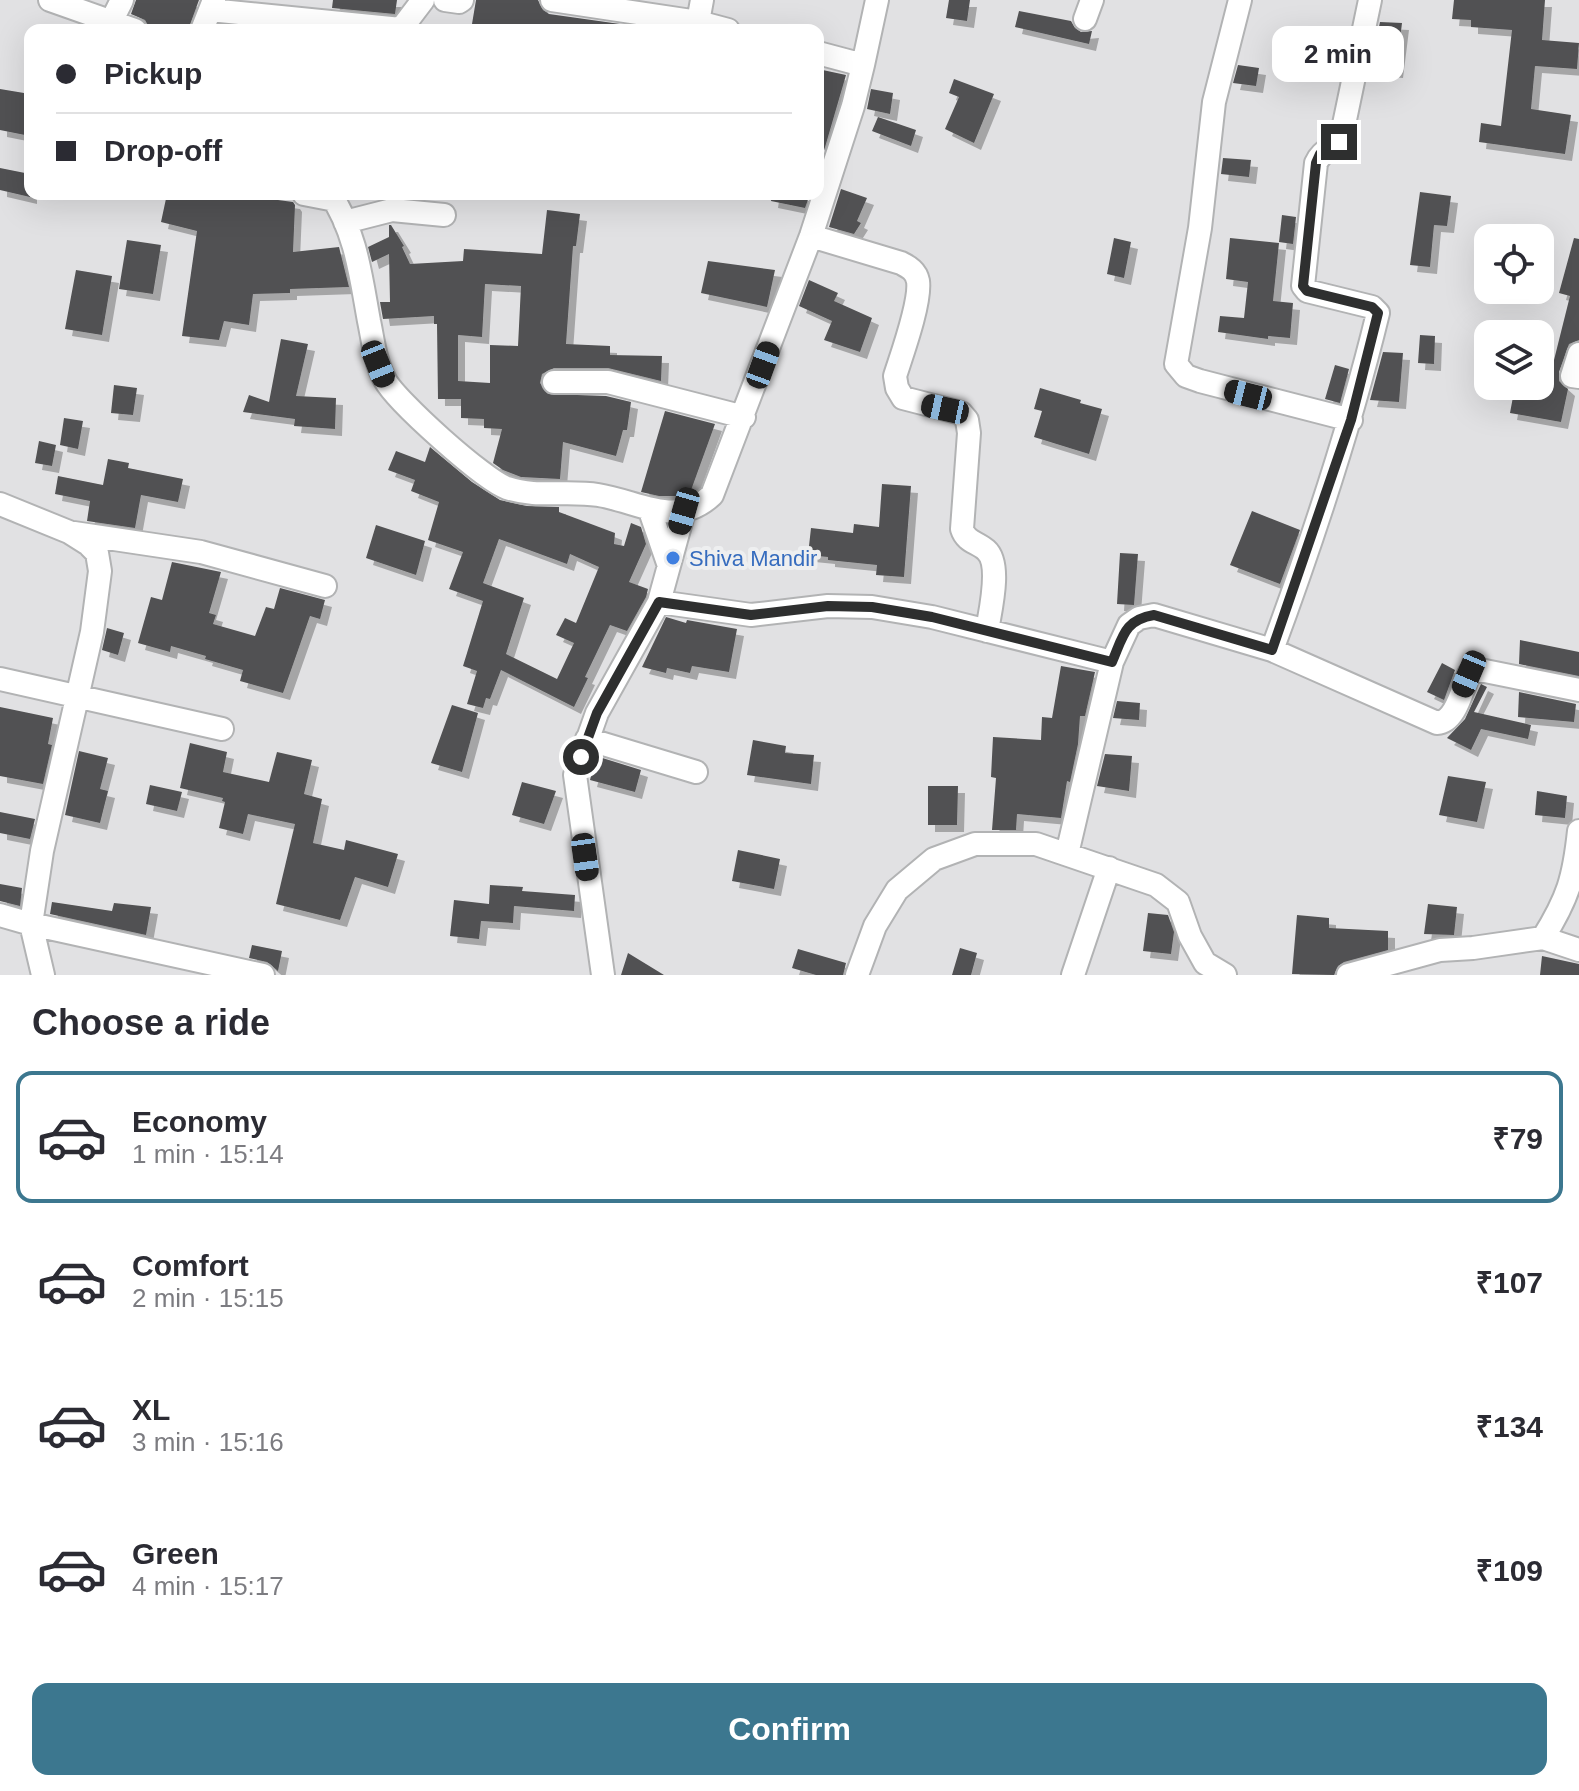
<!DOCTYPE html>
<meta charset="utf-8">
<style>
:root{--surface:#fff;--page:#f2f2f3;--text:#2b2b33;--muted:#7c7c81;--line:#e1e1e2;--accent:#3c778f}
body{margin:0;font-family:Helvetica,sans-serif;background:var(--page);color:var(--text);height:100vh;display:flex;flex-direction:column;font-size:30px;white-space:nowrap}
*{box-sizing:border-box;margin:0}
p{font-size:26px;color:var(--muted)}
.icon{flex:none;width:44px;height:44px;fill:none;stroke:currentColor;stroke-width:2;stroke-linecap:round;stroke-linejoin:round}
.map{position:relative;height:975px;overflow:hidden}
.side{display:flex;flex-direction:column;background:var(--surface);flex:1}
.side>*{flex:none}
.banner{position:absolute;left:24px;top:24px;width:800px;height:176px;border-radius:16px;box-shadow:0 8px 32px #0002;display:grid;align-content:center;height:176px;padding:0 32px;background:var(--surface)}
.controls{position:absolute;left:1474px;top:224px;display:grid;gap:16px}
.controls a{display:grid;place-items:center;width:80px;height:80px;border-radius:16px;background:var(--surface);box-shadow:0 8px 32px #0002;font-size:40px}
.end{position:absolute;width:36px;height:36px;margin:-18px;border:10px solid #2e2f2f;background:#fff;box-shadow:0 0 0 4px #fff}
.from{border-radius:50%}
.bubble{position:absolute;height:56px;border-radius:16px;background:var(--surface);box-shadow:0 8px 32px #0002;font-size:26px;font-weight:700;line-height:56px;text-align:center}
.car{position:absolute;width:24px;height:48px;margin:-24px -12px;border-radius:10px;box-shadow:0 0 6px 2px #0007;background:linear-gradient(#222 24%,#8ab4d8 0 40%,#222 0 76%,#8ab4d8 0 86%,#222 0)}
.banner b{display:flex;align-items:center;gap:28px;height:76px;font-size:30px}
.banner b+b{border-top:2px solid var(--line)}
.banner i{width:20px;height:20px;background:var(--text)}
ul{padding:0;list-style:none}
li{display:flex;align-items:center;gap:24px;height:132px;margin:0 16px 12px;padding:0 16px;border:4px solid transparent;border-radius:16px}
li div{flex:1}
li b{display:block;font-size:30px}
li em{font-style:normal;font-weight:700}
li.on{border-color:var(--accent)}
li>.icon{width:72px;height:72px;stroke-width:1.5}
h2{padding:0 32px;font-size:36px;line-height:96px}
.button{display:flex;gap:16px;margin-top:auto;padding:16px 32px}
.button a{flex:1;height:92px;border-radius:16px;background:var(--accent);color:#fff;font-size:32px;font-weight:700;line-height:92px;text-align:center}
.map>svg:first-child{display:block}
.building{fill:#515152;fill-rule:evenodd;filter:url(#shadow)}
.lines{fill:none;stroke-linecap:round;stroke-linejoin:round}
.street-casing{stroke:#b2b3b4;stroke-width:26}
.street{stroke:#fff;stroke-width:22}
.route{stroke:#2e2f2f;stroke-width:10}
.shop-dot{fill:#3f7fe0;stroke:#eeeff0;stroke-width:3}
.labels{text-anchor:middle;stroke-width:8;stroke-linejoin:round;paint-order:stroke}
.shop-label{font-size:22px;fill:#366cbe;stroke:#eeeff0;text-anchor:start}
</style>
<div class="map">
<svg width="1579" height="975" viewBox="0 0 1579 975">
<defs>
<filter id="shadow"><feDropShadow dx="7" dy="7" stdDeviation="0" flood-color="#0004"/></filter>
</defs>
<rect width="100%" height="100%" fill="#e1e1e3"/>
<path class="building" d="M 136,0 L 199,0 L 188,30 L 155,30 L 149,27 L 145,20 L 131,14 Z
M 333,0 L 397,0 L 395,14 L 332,8 Z
M 476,0 L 538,0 L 543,10 L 549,14 L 620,24 L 620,30 L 544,25 L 543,30 L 471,30 Z
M 949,0 L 970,0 L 967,21 L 946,18 Z
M 1454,0 L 1545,0 L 1542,40 L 1579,43 L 1577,69 L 1535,66 L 1531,109 L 1571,115 L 1565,154 L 1479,142 L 1481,123 L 1501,126 L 1512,30 L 1471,27 L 1471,20 L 1452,19 Z
M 1019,11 L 1071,21 L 1075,28 L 1081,32 L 1092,31 L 1089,44 L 1015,27 Z
M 1380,22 L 1402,23 L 1396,71 L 1370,69 Z
M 1238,65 L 1259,68 L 1256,86 L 1233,83 Z
M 818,69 L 846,75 L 823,154 L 818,153 Z
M 954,79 L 994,94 L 974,143 L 945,129 L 959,97 L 949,93 Z
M 0,89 L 30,94 L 30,136 L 0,130 Z
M 871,89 L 893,93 L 890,114 L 867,109 Z
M 878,117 L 916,130 L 911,146 L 872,131 Z
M 1223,158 L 1251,160 L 1249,177 L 1221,174 Z
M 0,168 L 30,174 L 30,197 L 0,190 Z
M 841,189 L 867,198 L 857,221 L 861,223 L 854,234 L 829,227 Z
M 1420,192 L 1451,196 L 1447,226 L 1434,225 L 1430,267 L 1410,265 Z
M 167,194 L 188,194 L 209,199 L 211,194 L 234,194 L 293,202 L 295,205 L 293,252 L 339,247 L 349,287 L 290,289 L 290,293 L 253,294 L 249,325 L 224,321 L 219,340 L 182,336 L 197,231 L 161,222 Z
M 772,194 L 810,194 L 805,208 L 771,201 Z
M 547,210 L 580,214 L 576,246 L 573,246 L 566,344 L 610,346 L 610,355 L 662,356 L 661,381 L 608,368 L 554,368 L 542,374 L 540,383 L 548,394 L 606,396 L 631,402 L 627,430 L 623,430 L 616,456 L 563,442 L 560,479 L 521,477 L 503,470 L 493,463 L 502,429 L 484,428 L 484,419 L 461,418 L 461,399 L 438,399 L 437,324 L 434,324 L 434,316 L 383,319 L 380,302 L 390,302 L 389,254 L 372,262 L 368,247 L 389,237 L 389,225 L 391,225 L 404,246 L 402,247 L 410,264 L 463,261 L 464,249 L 542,254 ZM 485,284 L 521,286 L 518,346 L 490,345 L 490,383 L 458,381 L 458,335 L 482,337 Z
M 1282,215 L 1296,217 L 1293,244 L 1279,242 Z
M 1114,238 L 1131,242 L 1124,278 L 1107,274 Z
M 1230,238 L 1279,243 L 1273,301 L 1293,303 L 1290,338 L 1268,336 L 1268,339 L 1218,332 L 1220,316 L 1244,318 L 1248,282 L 1226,279 Z
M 1574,238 L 1579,239 L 1579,340 L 1569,344 L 1559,372 L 1559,381 L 1568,389 L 1561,422 L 1510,413 L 1515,386 L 1540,386 L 1540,374 L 1550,376 L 1570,296 L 1559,293 Z
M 127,240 L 161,245 L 153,294 L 119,289 Z
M 708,261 L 775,270 L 767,307 L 701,293 Z
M 76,270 L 112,276 L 102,335 L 65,329 Z
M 809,280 L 838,293 L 834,301 L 872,318 L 860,352 L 824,340 L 832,321 L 799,306 Z
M 1420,335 L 1435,336 L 1434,364 L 1418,363 Z
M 281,339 L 308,344 L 296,396 L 336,398 L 335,429 L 294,426 L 295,419 L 243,412 L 249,395 L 269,402 Z
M 1383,352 L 1403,353 L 1399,402 L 1370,400 Z
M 1335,365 L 1349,369 L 1340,403 L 1325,399 Z
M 114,385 L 137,388 L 133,415 L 111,413 Z
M 1040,388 L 1081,400 L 1080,403 L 1102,409 L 1089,454 L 1034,437 L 1042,411 L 1034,409 Z
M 665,411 L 715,424 L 690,493 L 681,496 L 659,496 L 641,492 Z
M 64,418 L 83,421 L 78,449 L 60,445 Z
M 39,441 L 56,445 L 52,466 L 35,463 Z
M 430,447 L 472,482 L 500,500 L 527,506 L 559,507 L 559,512 L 615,533 L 614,544 L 624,546 L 631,523 L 641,527 L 646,544 L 629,582 L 648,589 L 646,597 L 627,631 L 610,625 L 585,677 L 588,678 L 574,707 L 501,670 L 490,699 L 486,698 L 483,708 L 467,704 L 477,671 L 463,666 L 483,601 L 449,589 L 463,552 L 428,540 L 439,502 L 411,491 L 415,480 L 388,470 L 396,451 L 425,462 ZM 499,539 L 567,564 L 570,554 L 599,567 L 576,623 L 565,618 L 556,635 L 574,643 L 557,679 L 506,654 L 524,598 L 483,583 Z
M 108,459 L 129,463 L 128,468 L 183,479 L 178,502 L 141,495 L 135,528 L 87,521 L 90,501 L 55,494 L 58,476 L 103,485 Z
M 882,484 L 911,486 L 904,577 L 876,575 L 877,565 L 828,560 L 828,557 L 808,555 L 811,528 L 853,533 L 854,524 L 879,527 Z
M 1252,511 L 1300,530 L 1280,584 L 1230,565 Z
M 376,525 L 425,541 L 416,575 L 366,558 Z
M 1120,553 L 1138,554 L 1134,605 L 1117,604 Z
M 172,562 L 221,572 L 209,613 L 216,615 L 213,624 L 255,636 L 266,607 L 274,609 L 280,588 L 325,600 L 320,619 L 310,616 L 283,693 L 240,681 L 243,670 L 205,659 L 206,656 L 171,646 L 170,652 L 138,643 L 151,597 L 162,600 Z
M 666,617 L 686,623 L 687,620 L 737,629 L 729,672 L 692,666 L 690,673 L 667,668 L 666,673 L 642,667 Z
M 107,628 L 124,633 L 118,655 L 102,650 Z
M 1520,640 L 1579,652 L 1579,676 L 1519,664 Z
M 1442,663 L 1455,670 L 1444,700 L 1427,692 Z
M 1061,666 L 1095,672 L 1085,716 L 1080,716 L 1078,744 L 1070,782 L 1067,781 L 1061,818 L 1017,814 L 1016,830 L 992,830 L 996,778 L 991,777 L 993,737 L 1041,740 L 1042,717 L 1052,718 Z
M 1481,684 L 1487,687 L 1474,712 L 1531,725 L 1528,739 L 1481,729 L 1471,750 L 1447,738 L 1465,719 Z
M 1519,692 L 1576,704 L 1574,722 L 1518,717 Z
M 1117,701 L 1140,703 L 1139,720 L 1113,718 Z
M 452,705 L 478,713 L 462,772 L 431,763 Z
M 0,707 L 53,718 L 48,744 L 52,745 L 43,784 L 0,776 Z
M 753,740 L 786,746 L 785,753 L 814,755 L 811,784 L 747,775 Z
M 190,743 L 227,752 L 223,772 L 269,782 L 277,752 L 312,760 L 304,794 L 322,799 L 313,843 L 344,850 L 346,840 L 398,854 L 388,887 L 355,877 L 340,920 L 276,904 L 295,824 L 248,814 L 243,834 L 219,828 L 225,802 L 222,801 L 223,798 L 180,788 Z
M 79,751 L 108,758 L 100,789 L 108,791 L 100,823 L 65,815 Z
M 1105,754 L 1132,756 L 1129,791 L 1097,786 Z
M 596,756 L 641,770 L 635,792 L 590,780 Z
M 1448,776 L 1486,782 L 1477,822 L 1439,815 Z
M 522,782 L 556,791 L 544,824 L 512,815 Z
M 150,785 L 182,792 L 177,811 L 146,804 Z
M 928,786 L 958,786 L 957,825 L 928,825 Z
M 1537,791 L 1567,796 L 1565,818 L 1535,815 Z
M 0,812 L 35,819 L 30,839 L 0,833 Z
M 738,850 L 780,859 L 774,889 L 732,881 Z
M 0,884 L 22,888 L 20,906 L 0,901 Z
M 490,885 L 523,887 L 522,891 L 575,895 L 574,911 L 514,906 L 513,923 L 481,921 L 479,939 L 450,936 L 454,900 L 489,904 Z
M 52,902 L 112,911 L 114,903 L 151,907 L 146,935 L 50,914 Z
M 1428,904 L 1457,907 L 1454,935 L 1424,934 Z
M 1148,913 L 1168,915 L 1174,932 L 1171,954 L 1143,951 Z
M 1297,915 L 1329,918 L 1329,928 L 1388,931 L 1388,950 L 1344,962 L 1338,966 L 1334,975 L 1292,974 Z
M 252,945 L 282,951 L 278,971 L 267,962 L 249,958 Z
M 960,948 L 977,953 L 971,975 L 952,975 Z
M 798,949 L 846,963 L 843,975 L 816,975 L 792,968 Z
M 628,953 L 664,975 L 621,975 Z
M 1542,956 L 1579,964 L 1579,975 L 1540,975 Z"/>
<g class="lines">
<g class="street-casing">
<path id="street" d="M 50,0 L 135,30
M 445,0 L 459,2 L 462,0
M 552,0 L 698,22
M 702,0 L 698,22 L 728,30
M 1240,0 L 1214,102 L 1200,228 L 1176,364 L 1186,376 L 1200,381 L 1351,420
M 210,10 L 401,29 L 423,0
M 1085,19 L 1092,0
M 111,22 L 122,0
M 202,30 L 214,0
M 863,65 L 877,0
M 304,194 L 335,200
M 330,194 C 356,231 361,278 369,321 C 373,340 375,362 385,380 C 396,401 484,480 507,488 C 536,498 568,490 598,495 C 638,501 676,529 712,495 L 811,236 L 853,106 L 863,65 L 818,53
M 345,222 L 392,210 L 444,215
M 811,236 L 901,263 C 909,267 916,271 918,281 C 921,302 902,354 895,376 L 897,388 L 903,398 L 961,413 L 967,420 L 969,433 L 962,529 C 966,542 977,542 986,550 C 1002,564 990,611 987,631
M 1579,354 L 1572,376 L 1579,377
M 554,382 L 608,382 L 744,417
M 0,504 L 69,532 L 88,544 L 97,553 L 100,571 L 92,632 L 42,851 L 31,924 L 43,975
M 650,511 L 669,566
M 74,533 L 201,552 L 325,586
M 659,602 L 751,615 L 828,606 L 872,607 L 932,617 L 1112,662
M 1272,650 L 1437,723 C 1456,722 1462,689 1469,674 L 1480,670 L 1579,690
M 0,679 L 222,729
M 587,739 L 696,772
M 1067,854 L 1112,662 L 1129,625 L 1139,618 L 1154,615 L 1272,650 C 1313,539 1350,428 1378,313 L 1372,307 L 1307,291 L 1303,286 L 1316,163 C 1322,149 1337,147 1342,134 L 1370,0
M 0,915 L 31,924 L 263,975
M 1543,938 L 1579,950
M 603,975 L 575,775 L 597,713 L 659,602 L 684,511
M 857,975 L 875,926 L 897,890 L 934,859 L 975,844 L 1036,844 L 1156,885 L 1178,902 L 1190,936 L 1205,963 L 1225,975
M 1073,975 L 1109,868
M 1348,975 L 1440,950 L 1473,948 L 1543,938 C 1568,898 1574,878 1579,831"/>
</g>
<use href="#street" class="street"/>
</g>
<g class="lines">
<path class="route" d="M 581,757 L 597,713 L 659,602 L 751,615 L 828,606 L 872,607 L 932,617 L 1112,662 C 1123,637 1124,620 1154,615 L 1272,650 L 1351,420 L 1378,313 L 1372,307 L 1307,291 L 1303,286 L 1316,163 L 1320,154 L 1339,142"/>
</g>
<circle class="shop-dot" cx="673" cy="558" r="8"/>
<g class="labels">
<g class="shop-label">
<text x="689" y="566">Shiva Mandir</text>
</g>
</g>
</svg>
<div class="controls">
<a><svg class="icon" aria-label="locate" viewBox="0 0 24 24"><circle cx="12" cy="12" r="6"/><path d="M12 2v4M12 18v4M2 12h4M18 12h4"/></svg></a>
<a><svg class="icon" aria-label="layers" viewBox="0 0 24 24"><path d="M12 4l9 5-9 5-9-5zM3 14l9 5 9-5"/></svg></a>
</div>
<i class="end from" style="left:581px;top:757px"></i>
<i class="end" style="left:1339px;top:142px"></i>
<div class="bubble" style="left:1272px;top:26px;width:132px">2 min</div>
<i class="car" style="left:378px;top:364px;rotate:158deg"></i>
<i class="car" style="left:763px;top:365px;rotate:20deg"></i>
<i class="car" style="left:1248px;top:395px;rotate:284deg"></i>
<i class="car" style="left:945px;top:409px;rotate:282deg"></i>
<i class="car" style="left:684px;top:511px;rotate:196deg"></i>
<i class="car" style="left:1469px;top:674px;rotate:203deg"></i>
<i class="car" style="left:585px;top:857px;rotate:172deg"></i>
<div class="banner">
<b><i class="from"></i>Pickup</b>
<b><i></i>Drop-off</b>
</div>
</div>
<section class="side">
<h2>Choose a ride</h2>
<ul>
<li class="on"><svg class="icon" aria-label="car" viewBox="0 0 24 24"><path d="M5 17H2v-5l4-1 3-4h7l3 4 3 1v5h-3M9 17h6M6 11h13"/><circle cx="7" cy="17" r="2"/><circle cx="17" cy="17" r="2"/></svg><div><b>Economy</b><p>1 min · 15:14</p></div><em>₹79</em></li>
<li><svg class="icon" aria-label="car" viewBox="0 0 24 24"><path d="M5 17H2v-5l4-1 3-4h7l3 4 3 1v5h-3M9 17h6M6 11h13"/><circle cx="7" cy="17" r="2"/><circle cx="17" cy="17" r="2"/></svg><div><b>Comfort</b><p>2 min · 15:15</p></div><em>₹107</em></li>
<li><svg class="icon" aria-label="car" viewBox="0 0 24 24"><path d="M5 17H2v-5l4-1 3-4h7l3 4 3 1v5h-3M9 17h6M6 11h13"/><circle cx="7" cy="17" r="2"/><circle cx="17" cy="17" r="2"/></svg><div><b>XL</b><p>3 min · 15:16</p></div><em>₹134</em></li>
<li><svg class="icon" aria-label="car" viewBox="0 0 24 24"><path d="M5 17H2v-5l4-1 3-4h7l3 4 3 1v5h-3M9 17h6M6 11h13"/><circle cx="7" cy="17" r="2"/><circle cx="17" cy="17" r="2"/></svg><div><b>Green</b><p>4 min · 15:17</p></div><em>₹109</em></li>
</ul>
<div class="button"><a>Confirm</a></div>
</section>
